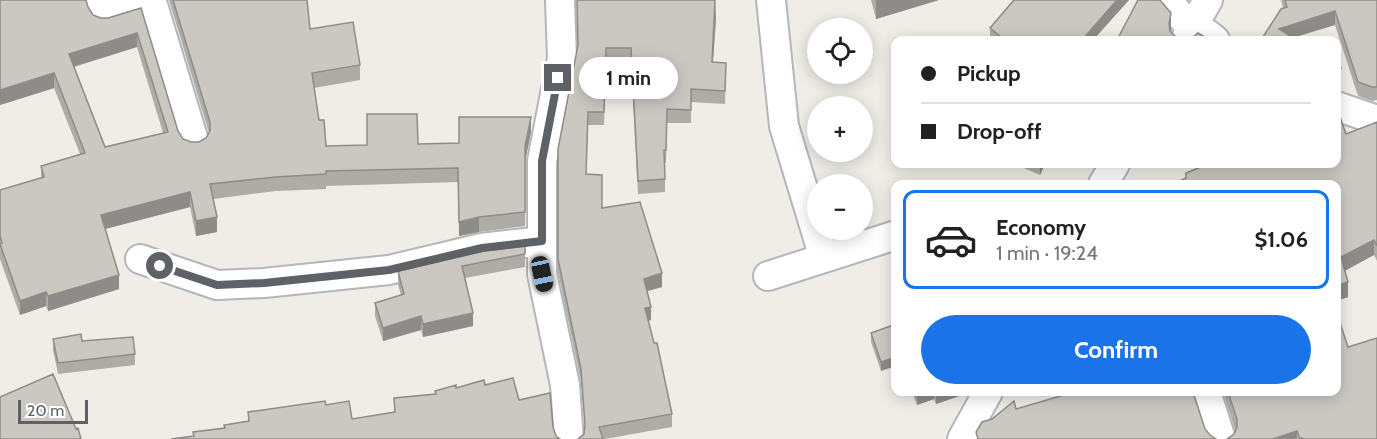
<!DOCTYPE html>
<meta charset="utf-8">
<style>
:root{--surface:#fff;--page:#f6f6f6;--text:#202124;--muted:#757577;--line:#e0e0e0;--accent:#1a73e8}
body{margin:0;font-family:Cabin,sans-serif;background:var(--page);color:var(--text);height:100vh;display:flex;flex-direction:column;font-size:22px;white-space:nowrap}
*{box-sizing:border-box;margin:0}
p{font-size:20px;color:var(--muted)}
.icon{flex:none;width:33px;height:33px;fill:none;stroke:currentColor;stroke-width:2;stroke-linecap:round;stroke-linejoin:round}
.map{position:relative;flex:1;overflow:hidden}
.side{position:absolute;left:891px;top:180px;width:450px;height:216px;display:flex;flex-direction:column;background:var(--surface);border-radius:12px;box-shadow:0 3px 15px #0003}
.side>*{flex:none}
.banner{position:absolute;left:891px;top:36px;width:450px;height:132px;border-radius:12px;box-shadow:0 3px 15px #0003;display:grid;align-content:center;height:132px;padding:0 30px;background:var(--surface)}
.tools{position:absolute;left:807px;top:18px;display:grid;gap:12px}
.tools a{display:grid;place-items:center;width:66px;height:66px;border-radius:50%;background:var(--surface);box-shadow:0 3px 15px #0003;font-size:30px}
.scale{position:absolute;left:18px;bottom:15px;width:70px;box-sizing:border-box;padding-left:6px;border:3px solid #5e6165;border-top:0;font-size:16px;line-height:21px;white-space:nowrap;color:#5e6165;-webkit-text-stroke:4px #fff;paint-order:stroke}
.end{position:absolute;width:27px;height:27px;margin:-14px;border:8px solid #5e6165;background:#fff;box-shadow:0 0 0 3px #fff}
.from{border-radius:50%}
.bubble{position:absolute;height:42px;border-radius:21px;background:var(--surface);box-shadow:0 3px 15px #0003;font-size:20px;font-weight:700;line-height:42px;text-align:center}
.car{position:absolute;width:18px;height:36px;margin:-18px -9px;border-radius:8px;box-shadow:0 0 4px 2px #0007;background:linear-gradient(#222 24%,#8ab4d8 0 40%,#222 0 76%,#8ab4d8 0 86%,#222 0)}
.banner b{display:flex;align-items:center;gap:21px;height:57px;font-size:22px}
.banner b+b{border-top:2px solid var(--line)}
.banner i{width:15px;height:15px;background:var(--text)}
ul{padding:10px 0 0;list-style:none}
li{display:flex;align-items:center;gap:18px;height:99px;margin:0 12px 9px;padding:0 18px;border:3px solid transparent;border-radius:12px}
li div{flex:1}
li b{display:block;font-size:22px}
li em{font-style:normal;font-weight:700}
li.on{border-color:var(--accent)}
li>.icon{width:54px;height:54px;stroke-width:1.5}
.primary-button{display:flex;gap:12px;margin-top:auto;padding:12px 30px}
.primary-button a{flex:1;height:69px;border-radius:36px;background:var(--accent);color:#fff;font-size:24px;font-weight:700;line-height:69px;text-align:center}
.map>svg:first-child{display:block}
.lines{fill:none;stroke-linecap:round;stroke-linejoin:round}
.minor-casing{stroke:#b3b6ba;stroke-width:32}
.minor{stroke:#fff;stroke-width:28}
.wall{fill:#afaca7;fill-rule:evenodd}
.shaded-wall{fill:#8e8c88}
.building{fill:#cbc8c2;stroke:#8e8c88;stroke-width:1.5;fill-rule:evenodd}
.route{stroke:#5e6165;stroke-width:8}
</style>
<div class="map">
<svg width="1377" height="439" viewBox="0 0 1377 439">
<rect width="100%" height="100%" fill="#efede6"/>
<g class="lines">
<g class="minor-casing">
<path id="minor" d="M 99,0 L 104,17 L 152,2 L 194,141
M 560,0 L 562,58 L 542,161 L 542,274 L 565,385 L 569,439
M 771,0 L 784,126 L 824,258
M 1167,0 L 1192,29 L 1206,33 L 1215,40
M 1185,40 L 1208,0
M 1336,106 L 1377,120
M 1103,184 L 1115,164
M 140,259 L 217,285 L 264,283 L 389,270 L 481,248 L 542,241
M 768,276 L 896,235
M 1206,392 L 1221,439
M 962,439 L 988,392"/>
</g>
<use href="#minor" class="minor"/>
</g>
<path class="wall" d="M 169,0 L 307,0 L 310,29 L 360,65 L 360,80 L 314,88 L 319,120 L 326,146 L 459,143 L 531,132 L 525,161 L 525,226 L 479,232 L 459,236 L 458,182 L 326,186 L 326,189 L 276,191 L 213,199 L 217,232 L 196,236 L 190,207 L 105,229 L 119,289 L 48,311 L 46,306 L 20,315 L 0,259 L 0,190 L 41,178 L 41,166 L 80,154 L 54,88 L 0,105 L 88,7 L 93,15 L 101,18 L 108,18 L 141,8 L 178,131 L 183,139 L 191,142 L 199,142 L 206,138 L 209,133 ZM 137,47 L 163,133 L 105,147 L 74,67 Z
M 577,0 L 715,0 L 716,18 L 713,62 L 726,76 L 725,104 L 691,102 L 691,123 L 667,123 L 666,163 L 665,163 L 665,192 L 638,194 L 631,61 L 606,61 L 604,125 L 588,125 L 586,174 L 602,208 L 662,287 L 647,291 L 651,320 L 648,321 L 672,414 L 672,427 L 605,439 L 578,439 L 584,434 L 585,428 L 581,382 L 558,272 L 558,149 L 578,47 Z
M 871,0 L 939,0 L 876,19 Z
M 1014,0 L 1129,0 L 1093,40 L 990,40 L 990,28 Z
M 1281,0 L 1377,0 L 1377,100 L 1372,101 L 1358,96 L 1335,25 L 1261,40 L 1283,8 Z
M 1377,122 L 1377,261 L 1374,255 L 1345,270 L 1348,297 L 1336,301 L 1336,184 L 1346,134 Z
M 1015,164 L 1045,164 L 1040,175 Z
M 525,246 L 525,267 L 465,278 L 473,326 L 423,337 L 421,330 L 383,341 L 375,316 L 375,303 L 401,295 L 398,285 L 398,271 Z
M 896,324 L 881,371 L 871,342 L 871,333 Z
M 53,339 L 82,341 L 135,354 L 135,365 L 58,374 L 53,350 Z
M 912,392 L 970,392 L 968,393 L 936,404 L 934,399 L 917,405 Z
M 1223,392 L 1336,392 L 1377,439 L 1227,439 L 1234,434 L 1235,430 Z"/>
<path class="shaded-wall" d="M 876,0 L 939,0 L 876,19 Z
M 1117,0 L 1129,0 L 1093,40 L 1082,40 Z
M 716,5 L 716,18 L 712,75 L 712,62 Z
M 1335,11 L 1335,25 L 1286,40 L 1279,29 Z
M 1171,13 L 1171,30 L 1169,40 L 1169,24 Z
M 137,33 L 137,47 L 69,68 L 69,54 Z
M 1341,68 L 1341,82 L 1336,89 L 1336,75 Z
M 54,73 L 54,88 L 0,105 L 0,90 Z
M 531,117 L 531,132 L 525,161 L 525,146 Z
M 1040,164 L 1045,164 L 1040,175 Z
M 190,192 L 190,207 L 101,230 L 101,215 Z
M 217,217 L 217,232 L 196,236 L 196,221 Z
M 479,217 L 479,232 L 459,236 L 459,222 Z
M 1374,240 L 1374,255 L 1341,273 L 1341,257 Z
M 662,273 L 662,287 L 644,292 L 644,279 Z
M 119,275 L 119,289 L 48,311 L 48,296 Z
M 1348,282 L 1348,297 L 1336,301 L 1336,286 Z
M 46,292 L 46,306 L 20,315 L 20,301 Z
M 651,307 L 651,320 L 645,321 L 645,308 Z
M 473,313 L 473,326 L 423,337 L 423,324 Z
M 421,316 L 421,330 L 383,341 L 383,328 Z
M 896,357 L 896,366 L 881,371 L 881,362 Z
M 928,392 L 934,392 L 934,399 L 917,405 L 917,396 Z
M 945,392 L 970,392 L 968,393 L 936,404 L 936,394 Z
M 1297,431 L 1297,439 L 1273,439 Z"/>
<path class="building" d="M 0,0 L 86,0 L 88,7 L 93,15 L 101,18 L 108,18 L 141,8 L 178,131 L 183,139 L 191,142 L 199,142 L 206,138 L 210,131 L 210,122 L 173,0 L 307,0 L 310,29 L 353,22 L 360,65 L 312,73 L 319,120 L 324,120 L 326,146 L 367,145 L 367,114 L 417,114 L 418,144 L 459,143 L 459,117 L 531,117 L 525,146 L 525,212 L 479,217 L 459,222 L 458,168 L 326,171 L 326,174 L 276,177 L 210,184 L 217,217 L 196,221 L 190,192 L 101,215 L 119,275 L 48,296 L 46,292 L 20,301 L 0,244 L 2,243 L 0,236 L 0,190 L 44,177 L 41,166 L 85,153 L 54,73 L 0,90 ZM 137,33 L 168,132 L 105,147 L 69,54 Z
M 577,0 L 715,0 L 712,62 L 726,63 L 725,91 L 691,89 L 691,110 L 667,109 L 666,150 L 664,150 L 665,179 L 638,181 L 631,48 L 606,48 L 604,112 L 588,112 L 586,174 L 602,175 L 602,208 L 640,202 L 662,273 L 644,279 L 651,307 L 645,308 L 654,343 L 657,343 L 672,414 L 599,427 L 603,439 L 578,439 L 584,434 L 585,425 L 581,369 L 558,259 L 558,149 L 578,45 Z
M 1014,0 L 1117,0 L 1082,40 L 1005,40 L 990,28 Z
M 1138,0 L 1160,0 L 1171,13 L 1169,24 L 1170,31 L 1176,37 L 1186,39 L 1193,37 L 1198,33 L 1210,40 L 1117,40 Z
M 1285,0 L 1377,0 L 1377,87 L 1372,87 L 1358,82 L 1335,11 L 1279,29 L 1297,40 L 1261,40 L 1281,9 L 1287,7 Z
M 1336,65 L 1341,68 L 1336,75 Z
M 1336,111 L 1338,111 L 1346,134 L 1377,122 L 1377,246 L 1374,240 L 1341,257 L 1348,282 L 1336,286 L 1336,184 L 1174,184 L 1186,178 L 1186,173 L 1208,164 L 1336,164 Z
M 525,246 L 525,254 L 462,266 L 473,313 L 423,324 L 421,316 L 383,328 L 375,303 L 404,294 L 398,271 L 484,251 Z
M 1336,311 L 1348,347 L 1377,338 L 1377,439 L 1303,439 L 1302,438 L 1300,439 L 1297,431 L 1273,439 L 1227,439 L 1234,434 L 1237,427 L 1237,419 L 1228,392 L 1336,392 Z
M 896,324 L 896,357 L 881,362 L 871,333 Z
M 81,334 L 82,341 L 133,337 L 135,354 L 58,363 L 53,339 Z
M 53,374 L 76,429 L 78,428 L 81,439 L 0,439 L 0,397 Z
M 513,378 L 519,400 L 550,393 L 553,427 L 556,436 L 560,439 L 171,439 L 194,436 L 193,432 L 225,428 L 224,425 L 249,421 L 248,412 L 325,401 L 326,405 L 349,401 L 352,419 L 395,412 L 394,398 L 436,394 L 435,391 L 456,385 L 456,388 L 484,380 L 485,385 Z
M 916,392 L 928,392 L 917,396 Z
M 935,392 L 945,392 L 936,394 Z
M 1074,392 L 1193,392 L 1205,429 L 1210,435 L 1216,439 L 978,439 L 976,432 L 982,422 L 992,419 L 1014,401 L 1016,409 Z"/>
<g class="lines">
<path class="route" d="M 160,266 L 217,285 L 264,283 L 389,270 L 482,248 L 542,241 L 542,161 L 558,78"/>
</g>
</svg>
<div class="tools">
<a><svg class="icon" aria-label="locate" viewBox="0 0 24 24"><circle cx="12" cy="12" r="6"/><path d="M12 2v4M12 18v4M2 12h4M18 12h4"/></svg></a>
<a>+</a>
<a>−</a>
</div>
<div class="scale">20 m</div>
<i class="end from" style="left:160px;top:266px"></i>
<i class="end" style="left:558px;top:78px"></i>
<div class="bubble" style="left:579px;top:57px;width:99px">1 min</div>
<i class="car" style="left:542px;top:274px;rotate:168deg"></i>
<div class="banner">
<b><i class="from"></i>Pickup</b>
<b><i></i>Drop-off</b>
</div>
<section class="side">
<ul>
<li class="on"><svg class="icon" aria-label="car" viewBox="0 0 24 24"><path d="M5 17H2v-5l4-1 3-4h7l3 4 3 1v5h-3M9 17h6M6 11h13"/><circle cx="7" cy="17" r="2"/><circle cx="17" cy="17" r="2"/></svg><div><b>Economy</b><p>1 min · 19:24</p></div><em>$1.06</em></li>
</ul>
<div class="primary-button"><a>Confirm</a></div>
</section>
</div>
